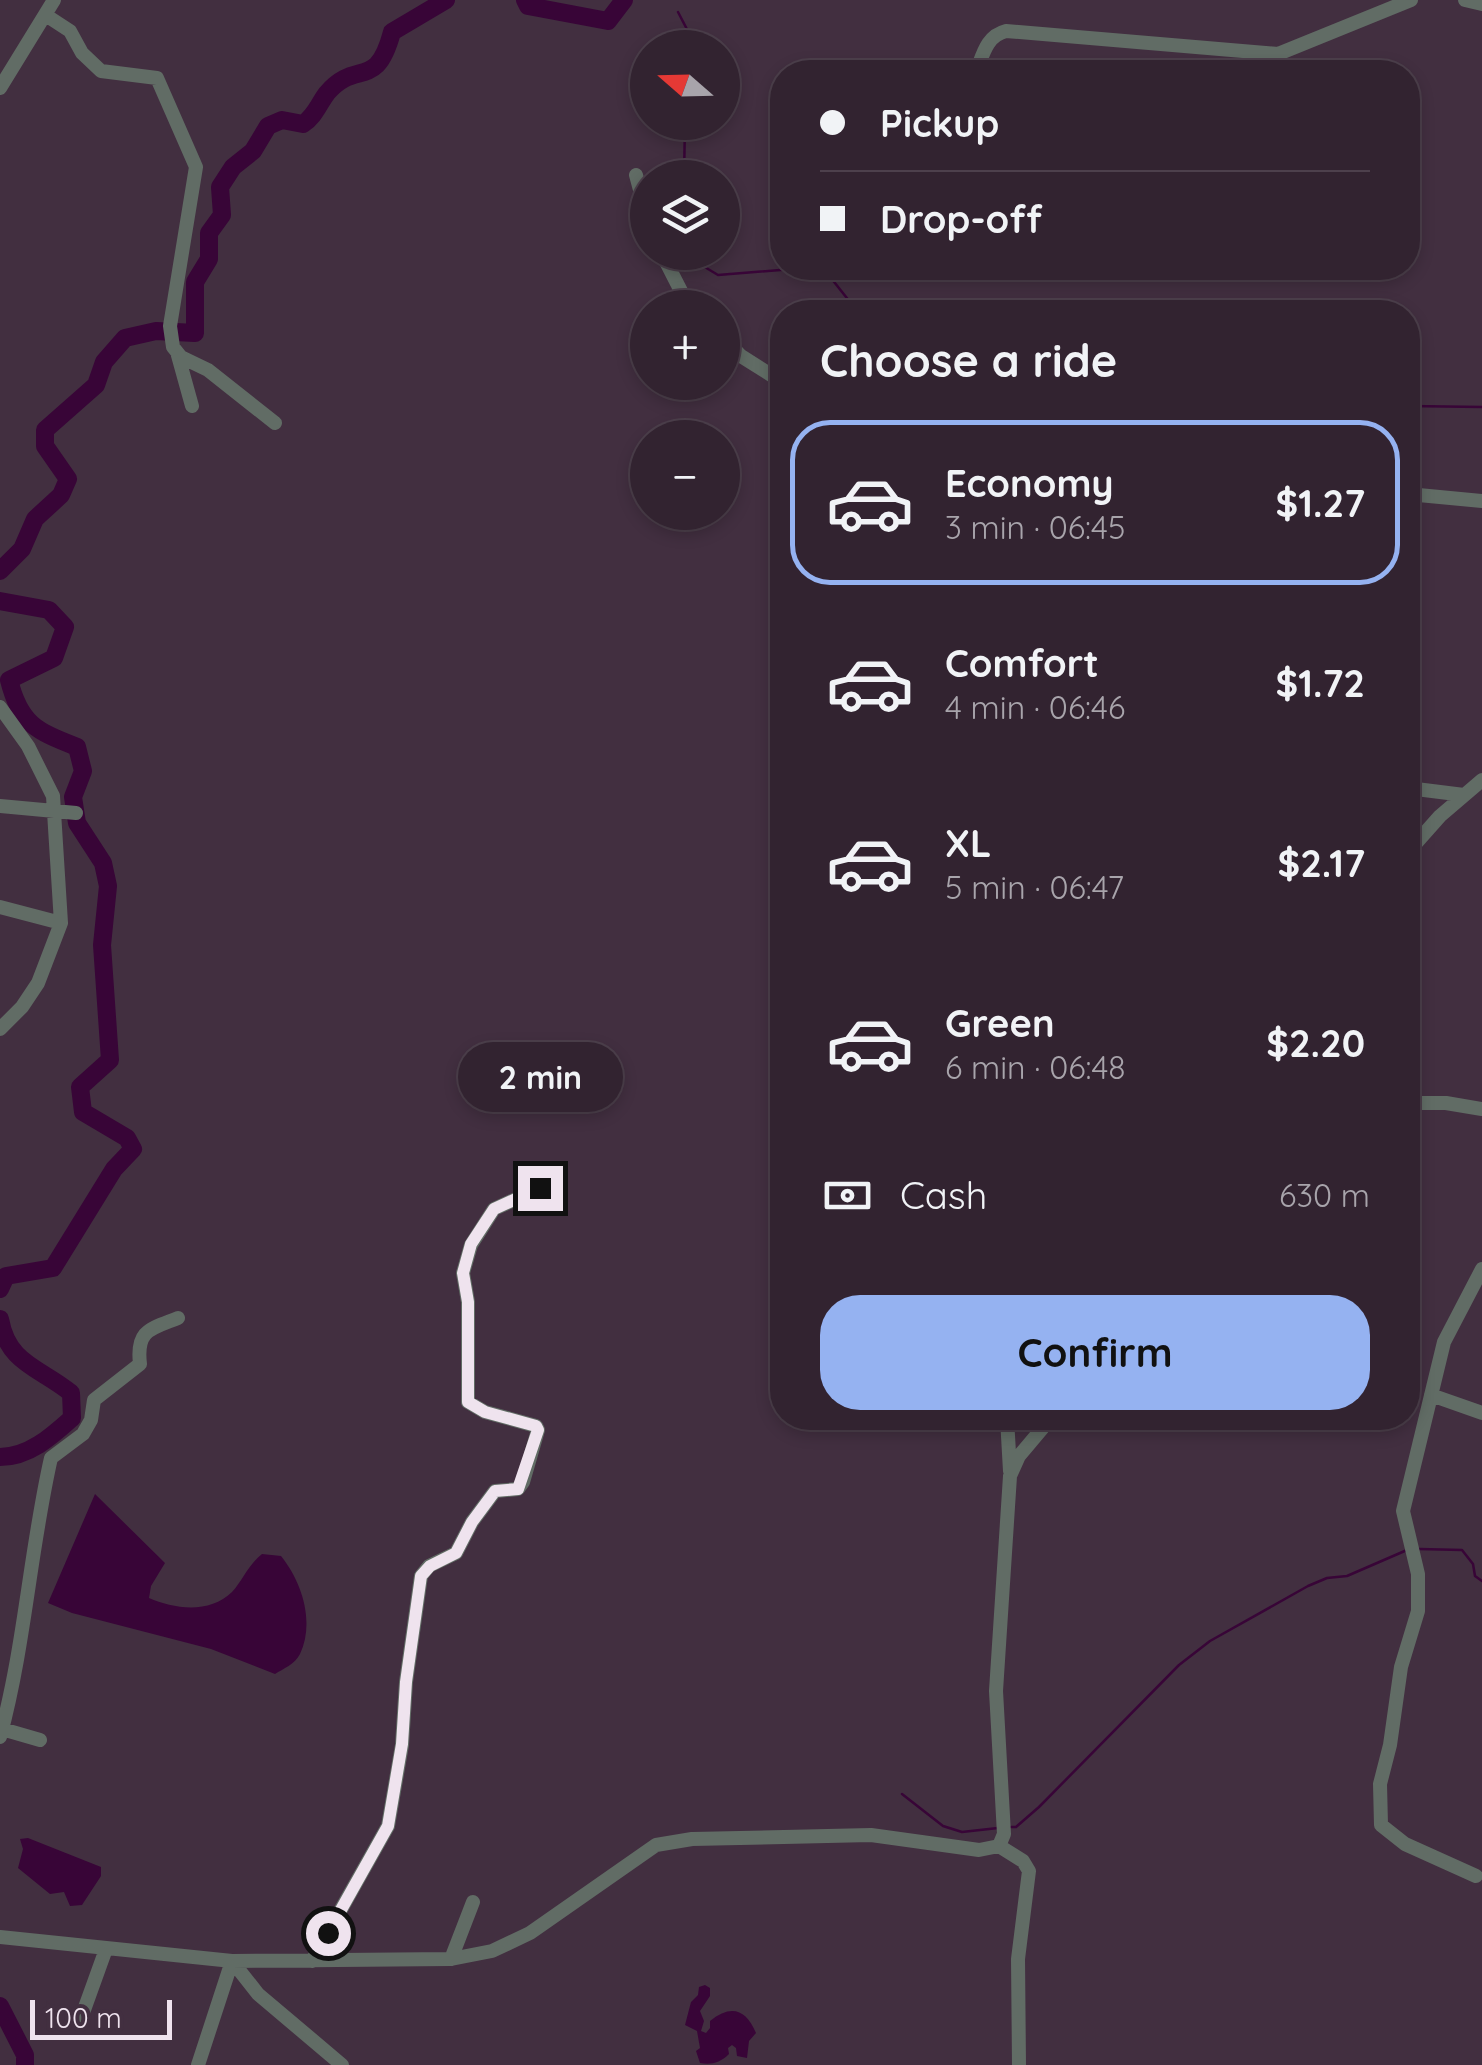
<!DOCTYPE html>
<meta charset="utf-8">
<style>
:root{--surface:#322330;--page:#3a2b38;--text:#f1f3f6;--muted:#a8a4ab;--line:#4d404c;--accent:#95b2f1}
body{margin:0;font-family:Quicksand,sans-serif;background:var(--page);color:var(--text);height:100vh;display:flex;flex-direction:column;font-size:38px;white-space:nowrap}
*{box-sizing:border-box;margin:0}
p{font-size:32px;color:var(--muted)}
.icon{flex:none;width:55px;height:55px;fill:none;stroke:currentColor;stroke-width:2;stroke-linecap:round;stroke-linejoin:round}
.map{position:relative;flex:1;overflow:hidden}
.details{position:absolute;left:770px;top:300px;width:650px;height:1130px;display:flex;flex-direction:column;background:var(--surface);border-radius:40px;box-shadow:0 5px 15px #0003,0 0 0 2px var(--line)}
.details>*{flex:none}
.banner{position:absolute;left:770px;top:60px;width:650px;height:220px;border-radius:40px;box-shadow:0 5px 15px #0003,0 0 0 2px var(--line);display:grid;align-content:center;height:220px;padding:0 50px;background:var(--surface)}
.needle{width:65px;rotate:290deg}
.controls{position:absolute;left:630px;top:30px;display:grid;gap:20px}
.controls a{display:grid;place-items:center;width:110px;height:110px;border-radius:50%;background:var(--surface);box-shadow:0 5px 15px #0003,0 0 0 2px var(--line);font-size:50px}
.scale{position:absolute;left:30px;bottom:25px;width:142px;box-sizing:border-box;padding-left:10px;border:5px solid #efe3ee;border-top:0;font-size:28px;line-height:35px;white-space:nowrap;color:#efe3ee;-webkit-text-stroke:8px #422f40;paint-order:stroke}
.end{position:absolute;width:45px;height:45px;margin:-22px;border:12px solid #efe3ee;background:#111;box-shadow:0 0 0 5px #111}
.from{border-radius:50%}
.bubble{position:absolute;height:70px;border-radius:35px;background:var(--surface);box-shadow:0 5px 15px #0003,0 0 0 2px var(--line);font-size:32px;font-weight:800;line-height:70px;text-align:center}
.banner b{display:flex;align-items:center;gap:35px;height:95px;font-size:38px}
.banner b+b{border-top:2px solid var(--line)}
.banner i{width:25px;height:25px;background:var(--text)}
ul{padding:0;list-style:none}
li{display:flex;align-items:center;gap:30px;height:165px;margin:0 20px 15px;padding:0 30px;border:5px solid transparent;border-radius:40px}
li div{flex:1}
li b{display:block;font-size:38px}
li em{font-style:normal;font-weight:800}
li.on{border-color:var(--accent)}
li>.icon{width:90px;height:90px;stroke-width:1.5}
h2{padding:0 50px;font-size:45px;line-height:120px}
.pay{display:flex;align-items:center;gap:25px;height:110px;padding:0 50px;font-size:38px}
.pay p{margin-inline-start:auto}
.action{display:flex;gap:20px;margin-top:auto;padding:20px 50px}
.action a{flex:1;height:115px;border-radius:40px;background:var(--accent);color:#111;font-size:40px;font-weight:800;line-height:115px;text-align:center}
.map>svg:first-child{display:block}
.water{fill:#380537}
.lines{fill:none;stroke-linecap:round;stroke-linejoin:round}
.stream{stroke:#380537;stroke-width:2.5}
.river{stroke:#380537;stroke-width:18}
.minor{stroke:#616c65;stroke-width:14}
.route{stroke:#efe3ee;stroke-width:12}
</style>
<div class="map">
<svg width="1482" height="2065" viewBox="0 0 1482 2065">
<rect width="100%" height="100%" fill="#422f40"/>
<path class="water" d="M 95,1494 L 165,1563 L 151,1586 L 149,1598 C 174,1609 210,1614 232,1592 C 243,1580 248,1565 262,1554 L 281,1556 C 302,1582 315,1622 300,1654 C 295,1664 283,1669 275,1674 L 211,1649 L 72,1613 L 48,1603 Z
M 28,1838 L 101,1867 L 101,1876 L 82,1905 L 70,1906 L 64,1892 L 50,1894 L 18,1868 L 23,1849 L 20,1839 Z
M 705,1985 L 710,1988 L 710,1996 L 700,2011 L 704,2021 L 701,2031 L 706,2033 L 710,2028 L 710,2021 C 731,2004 746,2009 756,2033 L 749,2041 L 747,2058 L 737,2056 L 736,2048 L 732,2045 L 728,2048 L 729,2054 C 720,2063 711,2065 700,2063 L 696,2051 L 700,2048 L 697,2031 L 685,2025 L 691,2002 L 698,1995 L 699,1987 Z"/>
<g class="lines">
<path class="stream" d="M 678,12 L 691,37 L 689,48
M 684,178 L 685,122
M 690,252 L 693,260 L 718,275 L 805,268
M 823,268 L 858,312
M 1408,406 L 1482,407
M 1419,1549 L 1462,1550 L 1473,1564 L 1475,1576 L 1482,1581
M 902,1794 L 943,1826 L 962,1832 L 998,1828
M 1011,1827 L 1016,1827 L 1039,1807 L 1179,1665 L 1210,1641 L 1308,1586 L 1327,1578 L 1347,1576 L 1407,1550"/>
<path class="river" d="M 525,0 L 528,6 L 608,21 L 624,0
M 0,571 L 22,549 L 35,519 L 61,495 L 68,479 L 45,446 L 45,430 L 96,385 L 104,362 L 125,338 L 156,331 L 195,333 L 195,282 L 209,259 L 209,233 L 222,215 L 220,187 L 233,167 L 253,151 L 268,126 L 282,120 L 303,124 C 315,116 318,105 327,93 C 357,58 376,92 392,32 L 446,0
M 0,601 L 49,610 L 65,627 L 54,658 L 9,680 C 20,724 36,731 77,747 L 83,771 L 73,797 L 77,823 L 103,863 L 108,886 L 102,945 L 110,1060 L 80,1087 L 83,1112 L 127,1138 L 133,1149 L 114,1169 L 53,1268 L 6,1276 L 0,1289
M 0,1319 C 8,1364 39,1367 71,1393 L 72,1418 C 52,1436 29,1457 0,1457
M 0,2006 L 25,2055 L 25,2065"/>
<path class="minor" d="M 1465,0 L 1482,4
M 47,16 L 70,31 L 82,53 L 101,71 L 157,78 L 196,167 L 170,326 L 173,347 L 181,357 L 208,370 L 275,423
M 976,72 C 983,55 986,36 1006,31 L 1278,54 L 1411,0
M 0,88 L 54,0
M 636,175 L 648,220
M 661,252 L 683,295 L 695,308
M 722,336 L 741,356 L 782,382
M 177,352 L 192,406
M 1408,494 L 1482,501
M 0,707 L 28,746 L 53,796 L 61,923 L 38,983 L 22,1007 L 0,1029
M 1408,788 L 1464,795
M 0,806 L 76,813
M 1408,852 L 1440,816 L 1482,780
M 0,907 L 61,923
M 1408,1103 L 1446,1103 L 1482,1109
M 1431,1395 L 1482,1413
M 1007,1418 L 1010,1471
M 2,1729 L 40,1740
M 0,1737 C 25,1645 30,1550 51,1458 L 83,1434 L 91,1420 L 94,1400 L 140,1364 C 136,1330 150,1329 178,1318
M 999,1846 L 1023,1861 L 1029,1871 L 1018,1959 L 1019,2065
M 1476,1876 L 1405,1844 L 1381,1825 L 1380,1784 L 1390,1745 L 1401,1667 L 1418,1611 L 1418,1574 L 1403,1511 L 1444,1342 L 1482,1269
M 0,1937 L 232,1961 L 451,1959 L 492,1951 L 530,1933 L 656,1845 L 692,1839 L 871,1835 L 979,1850 L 999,1846 L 1004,1834 L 996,1691 L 1010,1476 L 1019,1456 L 1051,1418
M 451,1959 L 473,1902
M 232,1961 L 258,1994 L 342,2065
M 312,1961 L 388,1826 L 402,1745 L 406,1682 L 421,1576 L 429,1566 L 456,1553 L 472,1522 L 495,1491 L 518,1489 L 523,1482 L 538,1430 L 536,1426 L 485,1412 L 468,1402 L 468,1302 L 463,1273 L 471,1245 L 494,1209 L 540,1188
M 79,2024 L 106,1949
M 198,2065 L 232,1961"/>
</g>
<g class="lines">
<path class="route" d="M 328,1933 L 388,1826 L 402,1744 L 406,1682 L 421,1576 L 430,1566 L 456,1553 L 472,1522 L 495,1491 L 518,1489 L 538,1430 L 536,1426 L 485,1412 L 468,1402 L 468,1302 L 463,1273 L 471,1244 L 494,1209 L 540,1188"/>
</g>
</svg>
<div class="controls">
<a><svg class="needle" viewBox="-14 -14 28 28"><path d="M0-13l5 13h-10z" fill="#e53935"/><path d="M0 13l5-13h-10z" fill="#a8a4ab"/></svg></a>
<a><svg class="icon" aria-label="layers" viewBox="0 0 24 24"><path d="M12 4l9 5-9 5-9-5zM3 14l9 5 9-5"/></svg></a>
<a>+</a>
<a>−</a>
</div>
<div class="scale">100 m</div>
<i class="end from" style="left:328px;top:1933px"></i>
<i class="end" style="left:540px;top:1188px"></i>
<div class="bubble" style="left:458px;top:1042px;width:165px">2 min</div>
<div class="banner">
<b><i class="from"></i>Pickup</b>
<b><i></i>Drop-off</b>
</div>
<section class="details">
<h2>Choose a ride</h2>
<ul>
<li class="on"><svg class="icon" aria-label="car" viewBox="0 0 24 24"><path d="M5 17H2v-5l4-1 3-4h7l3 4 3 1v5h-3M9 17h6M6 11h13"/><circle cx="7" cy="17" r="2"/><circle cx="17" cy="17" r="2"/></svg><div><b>Economy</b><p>3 min · 06:45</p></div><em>$1.27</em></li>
<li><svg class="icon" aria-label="car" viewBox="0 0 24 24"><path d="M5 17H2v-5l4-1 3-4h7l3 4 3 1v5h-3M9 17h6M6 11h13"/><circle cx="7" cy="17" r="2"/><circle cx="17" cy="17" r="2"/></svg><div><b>Comfort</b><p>4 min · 06:46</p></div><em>$1.72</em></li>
<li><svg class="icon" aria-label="car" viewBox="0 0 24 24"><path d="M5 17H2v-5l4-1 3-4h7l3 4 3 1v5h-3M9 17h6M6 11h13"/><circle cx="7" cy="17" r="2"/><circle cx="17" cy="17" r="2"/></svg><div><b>XL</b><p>5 min · 06:47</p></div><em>$2.17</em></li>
<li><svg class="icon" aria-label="car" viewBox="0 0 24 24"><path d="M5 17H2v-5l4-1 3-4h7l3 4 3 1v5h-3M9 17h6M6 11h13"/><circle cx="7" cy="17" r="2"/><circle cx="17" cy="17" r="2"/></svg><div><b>Green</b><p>6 min · 06:48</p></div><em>$2.20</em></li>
</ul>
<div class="pay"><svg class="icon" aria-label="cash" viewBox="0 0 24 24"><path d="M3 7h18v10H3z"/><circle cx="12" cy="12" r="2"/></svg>Cash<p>630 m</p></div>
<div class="action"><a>Confirm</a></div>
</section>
</div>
